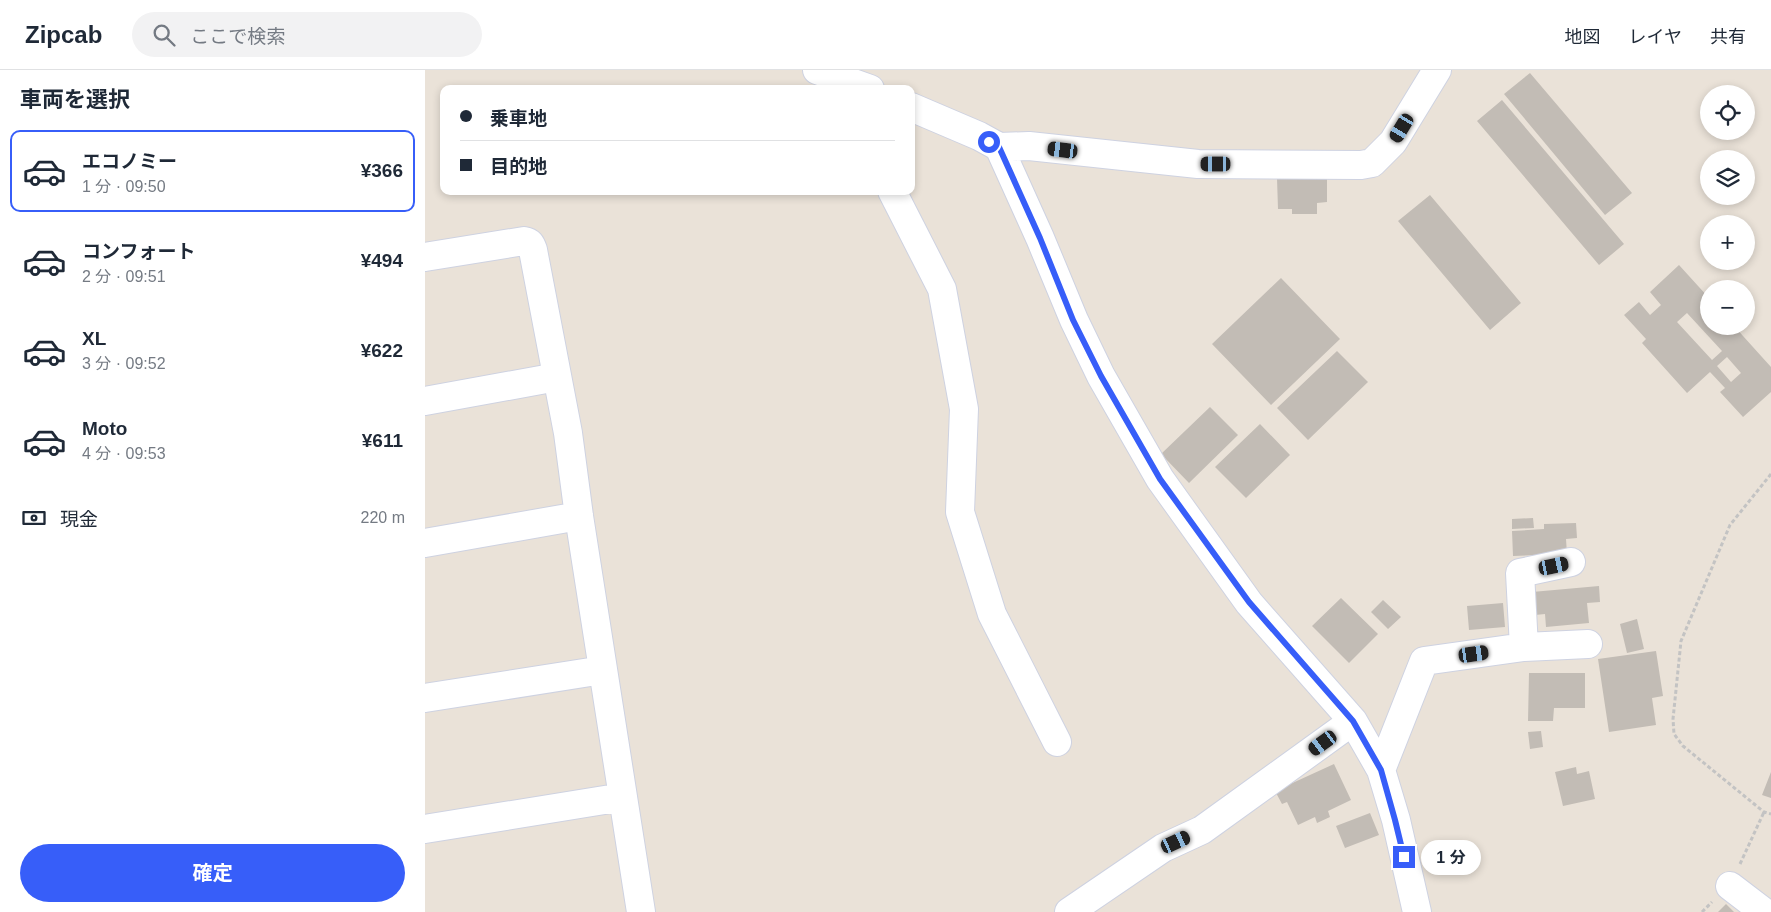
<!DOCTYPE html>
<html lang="ja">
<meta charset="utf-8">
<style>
:root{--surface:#fff;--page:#f2f2f3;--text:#1f2937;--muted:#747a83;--line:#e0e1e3;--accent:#375ef9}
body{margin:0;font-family:Helvetica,"Noto Sans JP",sans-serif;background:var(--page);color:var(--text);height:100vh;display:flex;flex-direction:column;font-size:19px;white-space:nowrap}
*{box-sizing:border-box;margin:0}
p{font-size:16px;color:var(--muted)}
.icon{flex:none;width:28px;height:28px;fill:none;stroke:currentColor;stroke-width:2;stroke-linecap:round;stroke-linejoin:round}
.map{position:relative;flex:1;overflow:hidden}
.details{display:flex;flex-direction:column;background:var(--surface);width:425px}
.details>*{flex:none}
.top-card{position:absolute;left:15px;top:15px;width:475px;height:110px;border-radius:10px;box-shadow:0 2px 8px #0003;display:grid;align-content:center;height:110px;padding:0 20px;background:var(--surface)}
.controls{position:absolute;left:1275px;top:15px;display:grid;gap:10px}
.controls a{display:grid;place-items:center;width:55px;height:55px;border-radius:50%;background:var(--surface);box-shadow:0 2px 8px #0003;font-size:25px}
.end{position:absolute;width:22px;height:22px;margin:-11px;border:6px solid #375ef9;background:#fff;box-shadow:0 0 0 2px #fff}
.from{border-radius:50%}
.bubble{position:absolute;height:35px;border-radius:18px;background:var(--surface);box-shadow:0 2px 8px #0003;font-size:16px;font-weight:700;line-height:35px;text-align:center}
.car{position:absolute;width:15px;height:30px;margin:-15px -8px;border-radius:6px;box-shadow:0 0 4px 1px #0007;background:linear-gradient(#222 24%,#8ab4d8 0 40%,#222 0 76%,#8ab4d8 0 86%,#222 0)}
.top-card b{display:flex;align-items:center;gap:18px;height:48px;font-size:19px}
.top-card b+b{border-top:1px solid var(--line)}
.top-card i{width:12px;height:12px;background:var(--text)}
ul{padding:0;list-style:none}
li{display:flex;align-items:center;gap:15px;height:82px;margin:0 10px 8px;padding:0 10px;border:2px solid transparent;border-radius:10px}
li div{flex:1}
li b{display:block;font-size:19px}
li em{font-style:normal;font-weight:700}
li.on{border-color:var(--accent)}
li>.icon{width:45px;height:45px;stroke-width:1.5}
h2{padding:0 20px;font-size:22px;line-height:60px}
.pay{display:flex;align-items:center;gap:12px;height:55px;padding:0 20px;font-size:19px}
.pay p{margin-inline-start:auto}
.cta{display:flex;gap:10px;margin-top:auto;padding:10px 20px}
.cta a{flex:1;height:58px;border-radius:30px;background:var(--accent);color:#fff;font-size:20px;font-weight:700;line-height:58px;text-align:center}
header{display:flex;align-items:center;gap:30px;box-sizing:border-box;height:70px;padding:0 25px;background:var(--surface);border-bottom:1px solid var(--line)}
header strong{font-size:24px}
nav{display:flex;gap:28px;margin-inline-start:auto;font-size:18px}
.search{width:350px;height:45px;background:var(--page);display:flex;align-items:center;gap:12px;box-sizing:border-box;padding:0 18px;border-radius:28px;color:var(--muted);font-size:19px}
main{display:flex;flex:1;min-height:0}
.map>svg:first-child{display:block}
.building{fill:#c2bcb5;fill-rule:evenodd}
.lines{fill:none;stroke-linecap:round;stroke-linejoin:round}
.minor-casing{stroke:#ced2e1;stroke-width:30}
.path{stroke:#c3c3c3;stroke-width:3;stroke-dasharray:4 2.5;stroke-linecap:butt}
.minor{stroke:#fff;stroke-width:28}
.route{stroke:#375ef9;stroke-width:6}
</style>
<header>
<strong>Zipcab</strong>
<div class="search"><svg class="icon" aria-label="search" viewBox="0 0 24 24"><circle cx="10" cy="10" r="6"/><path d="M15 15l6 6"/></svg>ここで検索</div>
<nav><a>地図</a><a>レイヤ</a><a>共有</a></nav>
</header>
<main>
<section class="details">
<h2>車両を選択</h2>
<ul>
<li class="on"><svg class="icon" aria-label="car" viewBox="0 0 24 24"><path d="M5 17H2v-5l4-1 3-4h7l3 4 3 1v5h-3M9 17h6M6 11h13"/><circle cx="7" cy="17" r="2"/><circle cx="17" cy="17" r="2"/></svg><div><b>エコノミー</b><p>1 分 · 09:50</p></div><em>¥366</em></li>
<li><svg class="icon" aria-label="car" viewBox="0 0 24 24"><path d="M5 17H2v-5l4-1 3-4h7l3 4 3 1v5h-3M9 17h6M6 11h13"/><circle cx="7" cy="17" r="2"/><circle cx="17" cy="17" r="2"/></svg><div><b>コンフォート</b><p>2 分 · 09:51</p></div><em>¥494</em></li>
<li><svg class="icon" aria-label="car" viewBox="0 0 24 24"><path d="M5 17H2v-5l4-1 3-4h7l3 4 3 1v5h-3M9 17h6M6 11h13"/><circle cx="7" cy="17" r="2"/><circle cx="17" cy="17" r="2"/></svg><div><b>XL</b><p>3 分 · 09:52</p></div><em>¥622</em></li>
<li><svg class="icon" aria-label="car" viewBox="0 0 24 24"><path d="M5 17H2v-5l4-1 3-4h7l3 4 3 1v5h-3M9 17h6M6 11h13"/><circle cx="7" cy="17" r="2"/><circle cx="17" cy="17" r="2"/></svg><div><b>Moto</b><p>4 分 · 09:53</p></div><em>¥611</em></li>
</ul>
<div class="pay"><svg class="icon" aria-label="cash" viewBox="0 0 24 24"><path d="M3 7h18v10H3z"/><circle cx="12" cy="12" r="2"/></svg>現金<p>220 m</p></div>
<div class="cta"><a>確定</a></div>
</section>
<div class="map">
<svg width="1346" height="842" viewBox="0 0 1346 842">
<rect width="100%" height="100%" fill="#eae2d8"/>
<path class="building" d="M 1105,3 L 1207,123 L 1180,145 L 1079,24 Z
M 1077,30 L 1199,174 L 1174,195 L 1052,51 Z
M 852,108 L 902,108 L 902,132 L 892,133 L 892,144 L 867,144 L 867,139 L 853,139 Z
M 1005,125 L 1096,233 L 1065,260 L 973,151 Z
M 1254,195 L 1284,228 L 1284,256 L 1309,256 L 1346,297 L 1346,322 L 1318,347 L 1295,322 L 1300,318 L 1285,302 L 1262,323 L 1217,273 L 1221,269 L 1199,245 L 1214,232 L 1225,245 L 1236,235 L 1225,222 ZM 1262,243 L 1297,281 L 1287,290 L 1252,252 ZM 1302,287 L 1316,303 L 1306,312 L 1292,296 Z
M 856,208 L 915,269 L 846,335 L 787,274 Z
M 912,281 L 943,312 L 883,370 L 852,338 Z
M 785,337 L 813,365 L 764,413 L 736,384 Z
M 835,354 L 865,385 L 821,428 L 790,397 Z
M 1108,448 L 1109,458 L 1087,459 L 1087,449 Z
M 1151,453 L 1152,468 L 1141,469 L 1142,484 L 1088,486 L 1087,461 L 1119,459 L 1119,454 Z
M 1174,516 L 1175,532 L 1162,533 L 1164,553 L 1121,557 L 1120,544 L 1110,545 L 1107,522 Z
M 916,528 L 953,564 L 924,593 L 887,556 Z
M 958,530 L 976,547 L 963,559 L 946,542 Z
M 1078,533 L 1080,557 L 1044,560 L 1042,536 Z
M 1212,549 L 1219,579 L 1202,583 L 1195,554 Z
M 1231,581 L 1238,626 L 1227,628 L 1231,655 L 1184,662 L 1173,589 Z
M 1104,603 L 1160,603 L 1160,638 L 1129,638 L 1128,651 L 1103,651 Z
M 1116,661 L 1118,677 L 1105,679 L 1103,662 Z
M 909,694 L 926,730 L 903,741 L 905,747 L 892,753 L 890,747 L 873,755 L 862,732 L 857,734 L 850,721 Z
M 1151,697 L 1152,704 L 1164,701 L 1170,729 L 1138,736 L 1130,702 Z
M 1346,702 L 1346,728 L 1337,725 Z
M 945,743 L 954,765 L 920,778 L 911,756 Z
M 1301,834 L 1309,842 L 1293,842 Z"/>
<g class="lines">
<g class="minor-casing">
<path id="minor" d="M 392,0 L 445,19
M 486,37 L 554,66 L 574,77 L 604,76 L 773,94 L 936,95 L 947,93 L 968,72 L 1012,0
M 574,77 L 615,168 L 649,250 L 676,306 L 735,409 L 824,533 L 928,651 L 956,700 L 971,750 L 992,842
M 467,121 L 517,219 L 539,339 L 535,442 L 567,544 L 632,672
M 0,187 L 99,171 C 105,172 106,174 108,180 L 143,363 L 154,446 L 216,842
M 0,331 L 132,307
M 0,473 L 154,446
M 1099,577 L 1095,503 L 1146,492
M 0,628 L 178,600
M 956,700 L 999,591 L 1099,577 L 1163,574
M 0,759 L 198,727
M 1305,816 L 1339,842
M 644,842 L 738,778 L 777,760 L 928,651"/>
</g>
<path class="path" d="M 1346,404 L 1305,455 L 1256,571 L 1248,649 L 1249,664 L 1258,676 L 1339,742 L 1346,744
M 1315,794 L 1339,742
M 1277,842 L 1287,832"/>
<use href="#minor" class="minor"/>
</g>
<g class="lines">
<path class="route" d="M 564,72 L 574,77 L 615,168 L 648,250 L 676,306 L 735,409 L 824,532 L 928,651 L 956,700 L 970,750 L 979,787"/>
</g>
</svg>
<div class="controls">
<a><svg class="icon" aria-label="locate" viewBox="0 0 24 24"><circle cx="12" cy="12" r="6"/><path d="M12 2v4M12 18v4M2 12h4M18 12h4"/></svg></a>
<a><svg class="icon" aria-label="layers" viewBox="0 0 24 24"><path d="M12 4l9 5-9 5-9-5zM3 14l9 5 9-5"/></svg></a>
<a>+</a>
<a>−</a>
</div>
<i class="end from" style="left:564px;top:72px"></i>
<i class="end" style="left:979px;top:787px"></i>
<div class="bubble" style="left:996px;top:770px;width:60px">1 分</div>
<i class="car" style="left:977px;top:58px;rotate:211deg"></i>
<i class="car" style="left:638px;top:80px;rotate:277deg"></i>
<i class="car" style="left:791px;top:94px;rotate:270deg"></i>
<i class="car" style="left:1129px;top:496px;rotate:78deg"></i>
<i class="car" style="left:1049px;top:584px;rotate:82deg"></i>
<i class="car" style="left:898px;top:673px;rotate:234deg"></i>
<i class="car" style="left:751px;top:772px;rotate:65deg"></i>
<div class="top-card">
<b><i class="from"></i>乗車地</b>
<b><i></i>目的地</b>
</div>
</div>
</main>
